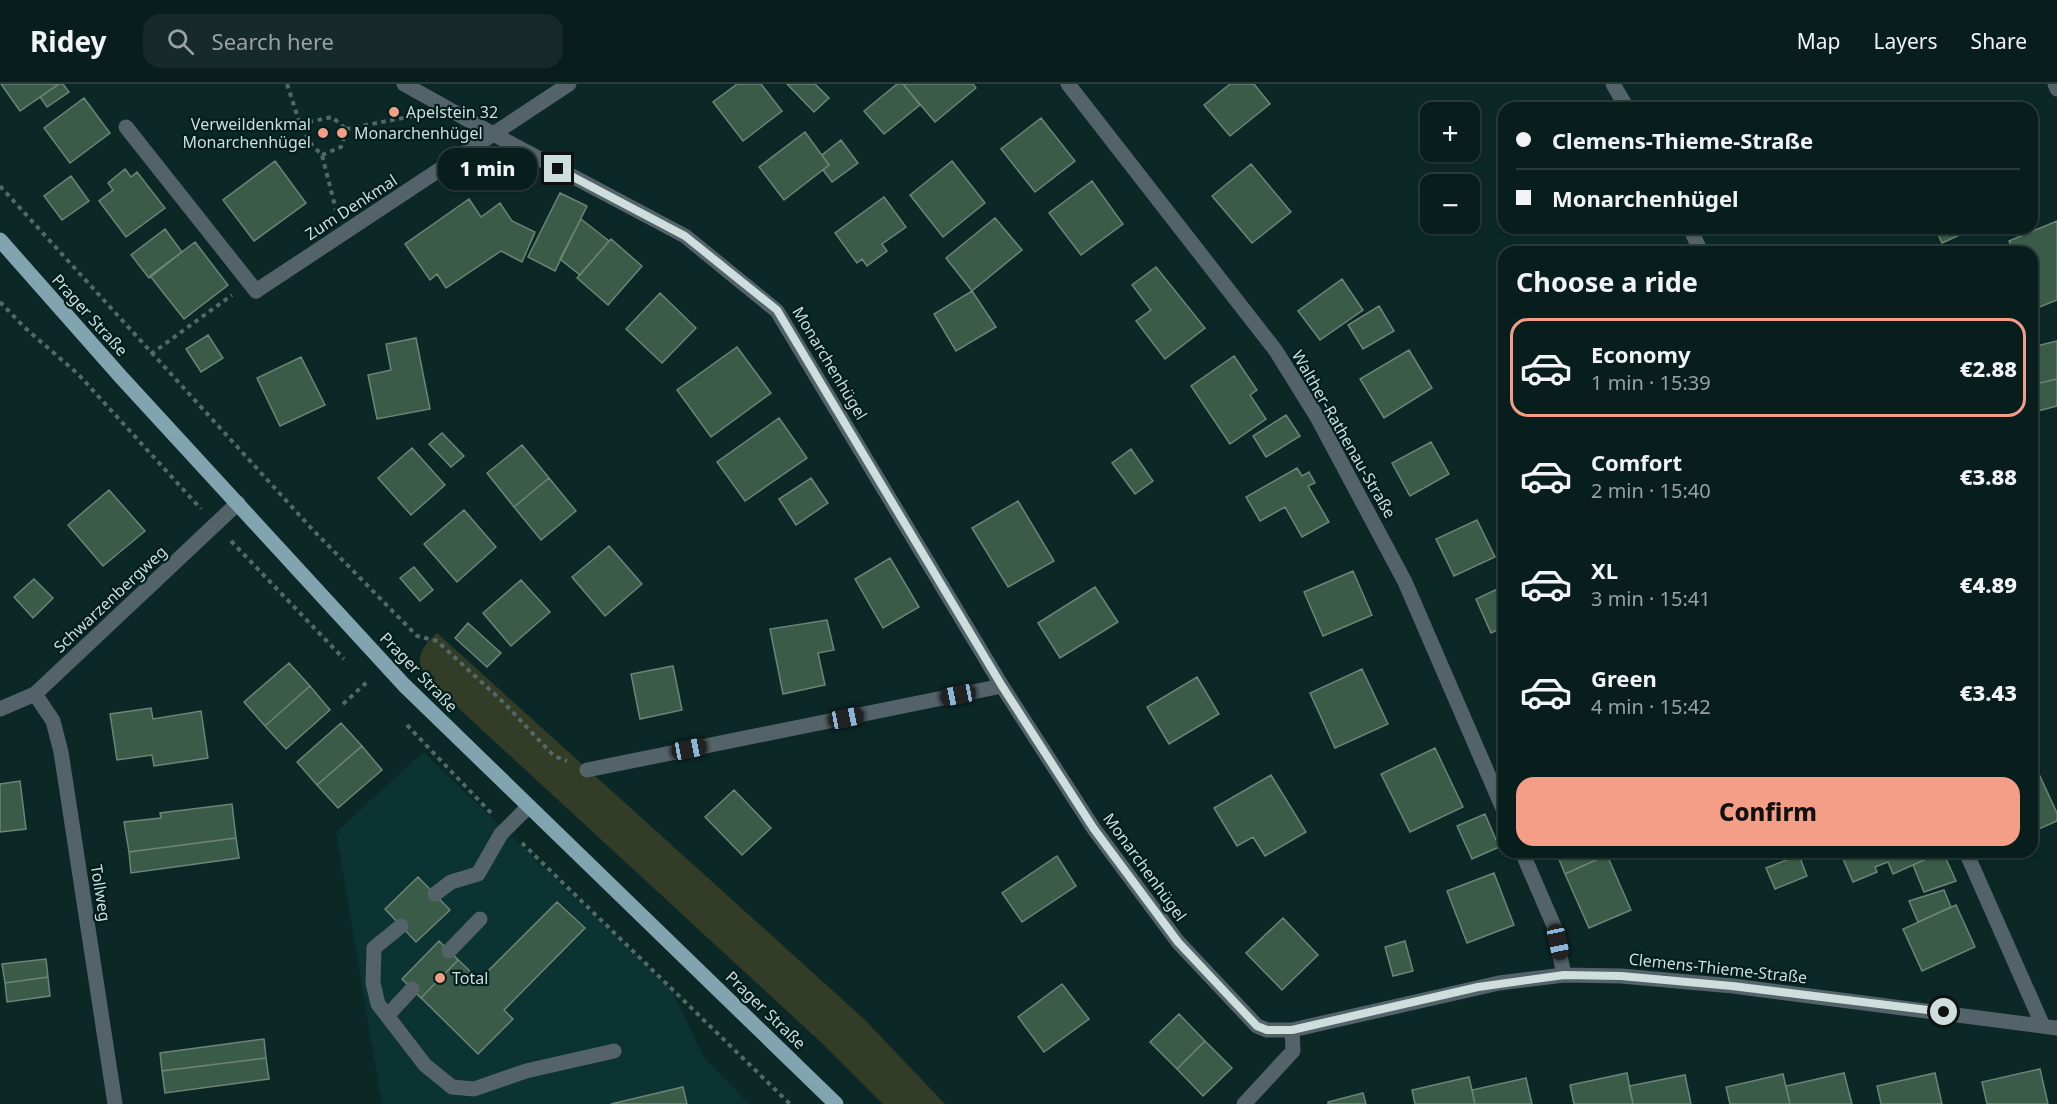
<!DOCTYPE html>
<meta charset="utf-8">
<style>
:root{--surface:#081e1c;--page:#162b29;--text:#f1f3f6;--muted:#98a2a3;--line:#293c3b;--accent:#f49e87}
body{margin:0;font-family:"Noto Sans",sans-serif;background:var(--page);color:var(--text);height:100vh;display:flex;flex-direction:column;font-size:22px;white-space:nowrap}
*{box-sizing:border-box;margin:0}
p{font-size:20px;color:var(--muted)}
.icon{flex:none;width:33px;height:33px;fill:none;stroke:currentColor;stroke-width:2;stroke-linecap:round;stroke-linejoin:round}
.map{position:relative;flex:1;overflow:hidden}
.side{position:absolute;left:1498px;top:162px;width:540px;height:612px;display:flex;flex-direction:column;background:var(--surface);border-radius:18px;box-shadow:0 2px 4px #0004,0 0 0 2px var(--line)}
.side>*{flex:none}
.banner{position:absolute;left:1498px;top:18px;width:540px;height:132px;border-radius:18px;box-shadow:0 2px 4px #0004,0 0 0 2px var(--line);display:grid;align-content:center;height:132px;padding:0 18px;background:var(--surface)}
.fabs{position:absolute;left:1420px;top:18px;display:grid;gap:12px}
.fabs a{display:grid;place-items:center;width:60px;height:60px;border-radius:12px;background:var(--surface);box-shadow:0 2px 4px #0004,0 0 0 2px var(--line);font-size:30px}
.end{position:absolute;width:27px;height:27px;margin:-14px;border:8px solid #cededc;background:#111;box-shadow:0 0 0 3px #111}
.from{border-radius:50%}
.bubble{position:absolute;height:42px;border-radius:18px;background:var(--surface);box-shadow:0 2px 4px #0004,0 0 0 2px var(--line);font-size:20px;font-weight:800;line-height:42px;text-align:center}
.car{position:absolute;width:18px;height:36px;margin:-18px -9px;border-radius:8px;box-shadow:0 0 4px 2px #0007;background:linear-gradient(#222 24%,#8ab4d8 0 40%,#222 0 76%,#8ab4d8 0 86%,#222 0)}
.banner b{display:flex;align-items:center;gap:21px;height:57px;font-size:22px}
.banner b+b{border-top:2px solid var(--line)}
.banner i{width:15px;height:15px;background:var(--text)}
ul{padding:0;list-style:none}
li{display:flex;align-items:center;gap:18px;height:99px;margin:0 12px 9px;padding:0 6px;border:3px solid transparent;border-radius:18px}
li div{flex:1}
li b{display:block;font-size:22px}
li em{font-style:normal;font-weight:800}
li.selected{border-color:var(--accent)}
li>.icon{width:54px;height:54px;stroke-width:1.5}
h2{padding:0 18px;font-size:27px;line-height:72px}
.action{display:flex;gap:12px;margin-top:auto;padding:12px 18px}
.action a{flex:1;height:69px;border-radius:18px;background:var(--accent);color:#111;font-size:24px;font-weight:800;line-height:69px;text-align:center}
header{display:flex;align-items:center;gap:36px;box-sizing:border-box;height:84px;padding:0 30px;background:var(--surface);border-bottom:2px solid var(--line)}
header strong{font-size:28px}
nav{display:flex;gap:33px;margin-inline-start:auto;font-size:21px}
.search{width:420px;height:54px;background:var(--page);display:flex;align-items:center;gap:15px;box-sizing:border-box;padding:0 21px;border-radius:18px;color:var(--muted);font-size:22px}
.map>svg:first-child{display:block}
.built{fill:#0b3331}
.green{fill:#323c26}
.building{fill:#3b5b49;stroke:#6d8476;stroke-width:1.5}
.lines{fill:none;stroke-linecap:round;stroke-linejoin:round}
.path{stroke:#516967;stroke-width:4;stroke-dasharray:4.5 4.5;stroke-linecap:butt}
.lane{stroke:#536369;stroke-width:15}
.street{stroke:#536369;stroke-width:15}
.primary{stroke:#82a4b0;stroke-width:15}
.route{stroke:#cededc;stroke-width:8}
.poi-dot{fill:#f49e87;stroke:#021e1d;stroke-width:2}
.labels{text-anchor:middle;stroke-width:4.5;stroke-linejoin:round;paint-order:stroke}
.poi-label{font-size:16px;fill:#cededc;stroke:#021e1d;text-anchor:start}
.street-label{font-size:16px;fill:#cededc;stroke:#021e1d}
</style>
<header>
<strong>Ridey</strong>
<div class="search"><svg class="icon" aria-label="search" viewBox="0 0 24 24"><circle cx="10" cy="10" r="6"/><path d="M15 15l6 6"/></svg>Search here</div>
<nav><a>Map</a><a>Layers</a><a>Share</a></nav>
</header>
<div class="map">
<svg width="2057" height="1020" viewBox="0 0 2057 1020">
<rect width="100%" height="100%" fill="#0b2826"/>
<path class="built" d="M 423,668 L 672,906 L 704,974 L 749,1020 L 382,1020 L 336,748 Z"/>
<path class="green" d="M 437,549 L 864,935 L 945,1020 L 883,1020 L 825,962 L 429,597 C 413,577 420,564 437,549 Z"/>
<path class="building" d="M 1,0 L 59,0 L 20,27 Z
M 59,0 L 63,0 L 69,8 L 47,23 L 40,13 Z
M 737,0 L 761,0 L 782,27 L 743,57 L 713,18 Z
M 787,0 L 815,0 L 829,14 L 814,28 Z
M 897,0 L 903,0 L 920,21 L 884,50 L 864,27 Z
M 903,0 L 973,0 L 976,4 L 935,38 Z
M 1230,0 L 1254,0 L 1270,20 L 1230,52 L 1204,21 Z
M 84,14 L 110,49 L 70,79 L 44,44 Z
M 1041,34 L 1075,77 L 1035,108 L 1001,65 Z
M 805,48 L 829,81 L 784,116 L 759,83 Z
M 841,56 L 858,79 L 832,98 L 823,86 L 829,81 L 822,71 Z
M 275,77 L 306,119 L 254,157 L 223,116 Z
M 952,77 L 985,119 L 943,153 L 910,111 Z
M 1251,80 L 1291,128 L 1252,159 L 1212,112 Z
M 125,85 L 131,93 L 137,88 L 165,124 L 126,153 L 99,117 L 113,106 L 108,99 Z
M 71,92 L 89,117 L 62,136 L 44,112 Z
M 1092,97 L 1123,140 L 1081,171 L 1049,129 Z
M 560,109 L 587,122 L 555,187 L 528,173 Z
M 884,113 L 906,143 L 882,160 L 887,167 L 867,182 L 862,175 L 857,179 L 835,149 Z
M 469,115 L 481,133 L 500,119 L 512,137 L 535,148 L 522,178 L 501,167 L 446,204 L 437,190 L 430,196 L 405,160 Z
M 995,134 L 1022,166 L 972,207 L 946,174 Z
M 581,135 L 609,157 L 580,191 L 560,175 Z
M 2057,137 L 2057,216 L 2037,224 L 2032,213 L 2032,168 L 2013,168 L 2009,157 Z
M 1935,144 L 1975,144 L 1942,159 Z
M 165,145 L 182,168 L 149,194 L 131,171 Z
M 611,155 L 642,182 L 608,221 L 577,194 Z
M 195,158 L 228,201 L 184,235 L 150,192 Z
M 1156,183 L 1205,244 L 1165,275 L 1136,237 L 1151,226 L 1132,201 Z
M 1342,195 L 1363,226 L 1320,256 L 1298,227 Z
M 972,207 L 996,243 L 956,267 L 934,230 Z
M 660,209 L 696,244 L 662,279 L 626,245 Z
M 1379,222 L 1394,247 L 1363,265 L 1348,241 Z
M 208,251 L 223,274 L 201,288 L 186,265 Z
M 416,254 L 430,325 L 377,335 L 368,291 L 391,286 L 386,260 Z
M 2057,257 L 2057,295 L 2032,301 L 2032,263 Z
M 737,263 L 771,309 L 711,353 L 677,306 Z
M 1409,266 L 1432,304 L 1384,334 L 1360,295 Z
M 1234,272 L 1257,306 L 1250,311 L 1266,335 L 1230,360 L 1191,302 Z
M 301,273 L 325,321 L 280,342 L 257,294 Z
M 2057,295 L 2057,322 L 2034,328 L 2032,301 Z
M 1286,331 L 1300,352 L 1266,373 L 1253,352 Z
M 779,334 L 807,374 L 745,417 L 717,378 Z
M 442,349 L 464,372 L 451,383 L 429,360 Z
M 1431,358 L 1449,390 L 1410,412 L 1392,379 Z
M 522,361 L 549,394 L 514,423 L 487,389 Z
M 412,364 L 445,401 L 411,431 L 378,394 Z
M 1131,365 L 1153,397 L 1135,410 L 1112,379 Z
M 1297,384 L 1302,392 L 1309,388 L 1315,399 L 1308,402 L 1329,438 L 1302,453 L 1285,423 L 1260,437 L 1246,413 Z
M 549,394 L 576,427 L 541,456 L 514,423 Z
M 811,394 L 828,419 L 796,441 L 779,415 Z
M 109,406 L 145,447 L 103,482 L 68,441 Z
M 1018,417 L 1054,477 L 1008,503 L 972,444 Z
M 464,426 L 496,463 L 457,498 L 424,460 Z
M 1477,436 L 1495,473 L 1454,492 L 1436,455 Z
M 609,462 L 642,500 L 605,532 L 572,493 Z
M 890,474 L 919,523 L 883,544 L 855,495 Z
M 414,483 L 433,506 L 420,517 L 400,494 Z
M 1353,487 L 1372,531 L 1323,552 L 1304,508 Z
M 34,495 L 53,514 L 33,534 L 14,513 Z
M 521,496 L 550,528 L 511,562 L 483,529 Z
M 1504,502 L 1504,543 L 1491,549 L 1476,515 Z
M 1095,503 L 1118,538 L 1060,574 L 1038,539 Z
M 827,536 L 834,566 L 818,569 L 825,601 L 783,610 L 770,545 Z
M 468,539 L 501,569 L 487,583 L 455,554 Z
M 289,579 L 310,602 L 265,642 L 244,618 Z
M 673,582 L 682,626 L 640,635 L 631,590 Z
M 1362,585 L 1388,640 L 1335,664 L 1310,609 Z
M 1197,593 L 1219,630 L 1169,660 L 1147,623 Z
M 310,602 L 330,626 L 286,665 L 265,642 Z
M 151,624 L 153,635 L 201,627 L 208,674 L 154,682 L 152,671 L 117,676 L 110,630 Z
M 341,639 L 362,662 L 317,701 L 297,678 Z
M 362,662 L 382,686 L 338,724 L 317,701 Z
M 1435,664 L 1463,723 L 1410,748 L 1381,690 Z
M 2032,675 L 2057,729 L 2057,737 L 2032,748 Z
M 1271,691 L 1306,748 L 1265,772 L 1253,753 L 1237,762 L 1214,724 Z
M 20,697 L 26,745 L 0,748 L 0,700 Z
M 734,706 L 771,744 L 742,771 L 705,733 Z
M 232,720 L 236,754 L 129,768 L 124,738 L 161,734 L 160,729 Z
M 1485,730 L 1499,763 L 1472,775 L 1457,742 Z
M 236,754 L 239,774 L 131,789 L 129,768 Z
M 1556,768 L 1605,768 L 1607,771 L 1565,790 Z
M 1840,768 L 1928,768 L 1931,773 L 1893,790 L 1888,778 L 1875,783 L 1877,788 L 1853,798 Z
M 1943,768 L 1956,797 L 1924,808 L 1913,781 L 1931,773 L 1929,769 Z
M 1607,771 L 1631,826 L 1589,844 L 1565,790 Z
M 1799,771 L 1807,792 L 1775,805 L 1766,784 Z
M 1057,772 L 1076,802 L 1022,838 L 1002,809 Z
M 1494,789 L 1514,841 L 1467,859 L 1447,807 Z
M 418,793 L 450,826 L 416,858 L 385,825 Z
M 418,793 L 450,826 L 416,858 L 385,825 Z
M 1944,806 L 1951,823 L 1918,838 L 1909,817 Z
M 557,818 L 585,844 L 504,926 L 513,935 L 478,970 L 402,895 L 439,857 L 479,896 Z
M 1956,821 L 1975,863 L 1922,887 L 1903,845 Z
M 1283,834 L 1318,871 L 1282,906 L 1246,869 Z
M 439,857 L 458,876 L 421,914 L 402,895 Z
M 1405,857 L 1413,887 L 1393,892 L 1385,863 Z
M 46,875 L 48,893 L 5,899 L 2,880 Z
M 48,893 L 50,912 L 7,918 L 5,899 Z
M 1062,900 L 1089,935 L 1044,968 L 1018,933 Z
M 1179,930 L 1205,957 L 1177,985 L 1150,958 Z
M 264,955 L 266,974 L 162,987 L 160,969 Z
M 1205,957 L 1232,984 L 1203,1012 L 1177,985 Z
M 266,974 L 269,995 L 165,1009 L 162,987 Z
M 2040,985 L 2048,1020 L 1987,1020 L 1982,998 Z
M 1627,989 L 1633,1020 L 1574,1020 L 1570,1001 Z
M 1844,989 L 1852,1020 L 1790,1020 L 1786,1002 Z
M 1935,989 L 1942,1020 L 1881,1020 L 1877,1002 Z
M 1783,990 L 1790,1020 L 1730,1020 L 1726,1003 Z
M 1685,991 L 1691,1020 L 1633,1020 L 1629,1002 Z
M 1469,993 L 1475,1020 L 1415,1020 L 1412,1006 Z
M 1526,994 L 1532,1020 L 1475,1020 L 1472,1006 Z
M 683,1003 L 687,1020 L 611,1020 Z
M 1363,1009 L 1366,1020 L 1328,1020 L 1328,1018 Z"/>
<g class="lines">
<path class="path" d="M 287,0 L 300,40 L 312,61 L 322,71 L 336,126
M 300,40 L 332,33 L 346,45
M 346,45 L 413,32
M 322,71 L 341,63 L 346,45
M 0,102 L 312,445 L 417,552 L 437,557 L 502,617 L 554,672 L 567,677
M 0,218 L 24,243 L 78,290 L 201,425
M 151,270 L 232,211
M 231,457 L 344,575
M 343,620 L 367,598
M 407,641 L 491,729
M 522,759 L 790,1020"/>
<path class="lane" d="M 126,43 L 256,207
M 435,810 L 451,798 L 478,790 L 501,750 L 528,723
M 401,842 L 374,864 L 373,899 L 378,920 L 425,981 L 452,1003 L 474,1005 L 526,987 L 614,967
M 449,867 L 480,835
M 387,932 L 412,905"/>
<path class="street" d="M 404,0 L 495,51 L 685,152 L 777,227 L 1002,602 L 1094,745 L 1178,858 L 1257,942 L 1267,946 L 1292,946 L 1499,899 L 1564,891 L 1621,892 L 1733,902 L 2057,944
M 1068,0 L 1276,267 L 1317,333 L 1405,498 L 1504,727
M 1613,0 L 1627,24
M 2055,0 L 2057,5
M 1690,144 L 1701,168
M 256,207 L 569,0
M 35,610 L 53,637 L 61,668 L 115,1020
M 0,625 L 35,610 L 238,419
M 587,686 L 1002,602
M 1522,768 L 1554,842 L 1564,891
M 1966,768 L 2043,942
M 1244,1020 L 1293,967 L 1292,946"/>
<path class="primary" d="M 0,156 L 121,293 L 404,601 L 836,1020"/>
</g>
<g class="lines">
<path class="route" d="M 558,85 L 685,152 L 777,226 L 1002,602 L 1094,745 L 1178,858 L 1257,942 L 1267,946 L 1292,946 L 1478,903 L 1564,891 L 1621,892 L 1732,902 L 1944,928"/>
</g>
<g class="poi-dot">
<circle cx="394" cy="28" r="6"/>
<circle cx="323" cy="49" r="6"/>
<circle cx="342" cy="49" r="6"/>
<circle cx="440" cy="894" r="6"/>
</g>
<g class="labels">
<g class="poi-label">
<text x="406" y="34">Apelstein 32</text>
<text x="311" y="46" text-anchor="end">Verweildenkmal<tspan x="311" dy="18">Monarchenhügel</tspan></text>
<text x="354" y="55">Monarchenhügel</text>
<text x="452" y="900">Total</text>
</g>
<g class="street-label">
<text transform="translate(351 123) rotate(-33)" y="6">Zum Denkmal</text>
<text transform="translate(90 231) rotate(48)" y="6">Prager Straße</text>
<text transform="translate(830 279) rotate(59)" y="6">Monarchenhügel</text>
<text transform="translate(1344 350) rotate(60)" y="6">Walther-Rathenau-Straße</text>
<text transform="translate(110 515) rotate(-43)" y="6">Schwarzenbergweg</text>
<text transform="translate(419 588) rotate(46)" y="6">Prager Straße</text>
<text transform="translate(1145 783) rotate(54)" y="6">Monarchenhügel</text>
<text transform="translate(101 809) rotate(81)" y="6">Tollweg</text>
<text transform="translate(1718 884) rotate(6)" y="6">Clemens-Thieme-Straße</text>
<text transform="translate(766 926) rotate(44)" y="6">Prager Straße</text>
</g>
</g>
</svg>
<div class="fabs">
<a>+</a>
<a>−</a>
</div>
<i class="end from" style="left:1944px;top:928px"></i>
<i class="end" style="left:558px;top:85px"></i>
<div class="bubble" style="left:438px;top:64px;width:99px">1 min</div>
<i class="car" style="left:958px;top:611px;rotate:259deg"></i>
<i class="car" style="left:846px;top:634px;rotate:79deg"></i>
<i class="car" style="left:689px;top:665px;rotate:79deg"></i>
<i class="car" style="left:1558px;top:858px;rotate:168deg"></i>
<div class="banner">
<b><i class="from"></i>Clemens-Thieme-Straße</b>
<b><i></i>Monarchenhügel</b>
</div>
<section class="side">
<h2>Choose a ride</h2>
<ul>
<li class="selected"><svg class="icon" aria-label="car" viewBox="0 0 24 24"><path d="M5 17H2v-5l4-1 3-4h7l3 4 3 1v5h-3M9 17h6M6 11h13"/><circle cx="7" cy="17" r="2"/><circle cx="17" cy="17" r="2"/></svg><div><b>Economy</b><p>1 min · 15:39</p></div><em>€2.88</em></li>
<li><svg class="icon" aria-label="car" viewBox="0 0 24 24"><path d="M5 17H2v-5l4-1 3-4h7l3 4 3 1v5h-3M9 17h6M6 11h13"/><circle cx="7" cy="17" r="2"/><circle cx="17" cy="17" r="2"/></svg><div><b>Comfort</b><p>2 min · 15:40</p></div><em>€3.88</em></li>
<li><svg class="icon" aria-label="car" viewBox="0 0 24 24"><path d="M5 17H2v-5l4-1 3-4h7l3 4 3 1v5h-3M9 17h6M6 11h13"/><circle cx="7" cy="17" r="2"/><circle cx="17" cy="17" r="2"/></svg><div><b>XL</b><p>3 min · 15:41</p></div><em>€4.89</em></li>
<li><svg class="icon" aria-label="car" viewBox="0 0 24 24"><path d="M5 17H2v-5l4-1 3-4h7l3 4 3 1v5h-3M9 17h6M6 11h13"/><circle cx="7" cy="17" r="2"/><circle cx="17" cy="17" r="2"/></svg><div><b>Green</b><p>4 min · 15:42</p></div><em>€3.43</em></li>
</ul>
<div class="action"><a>Confirm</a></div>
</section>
</div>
